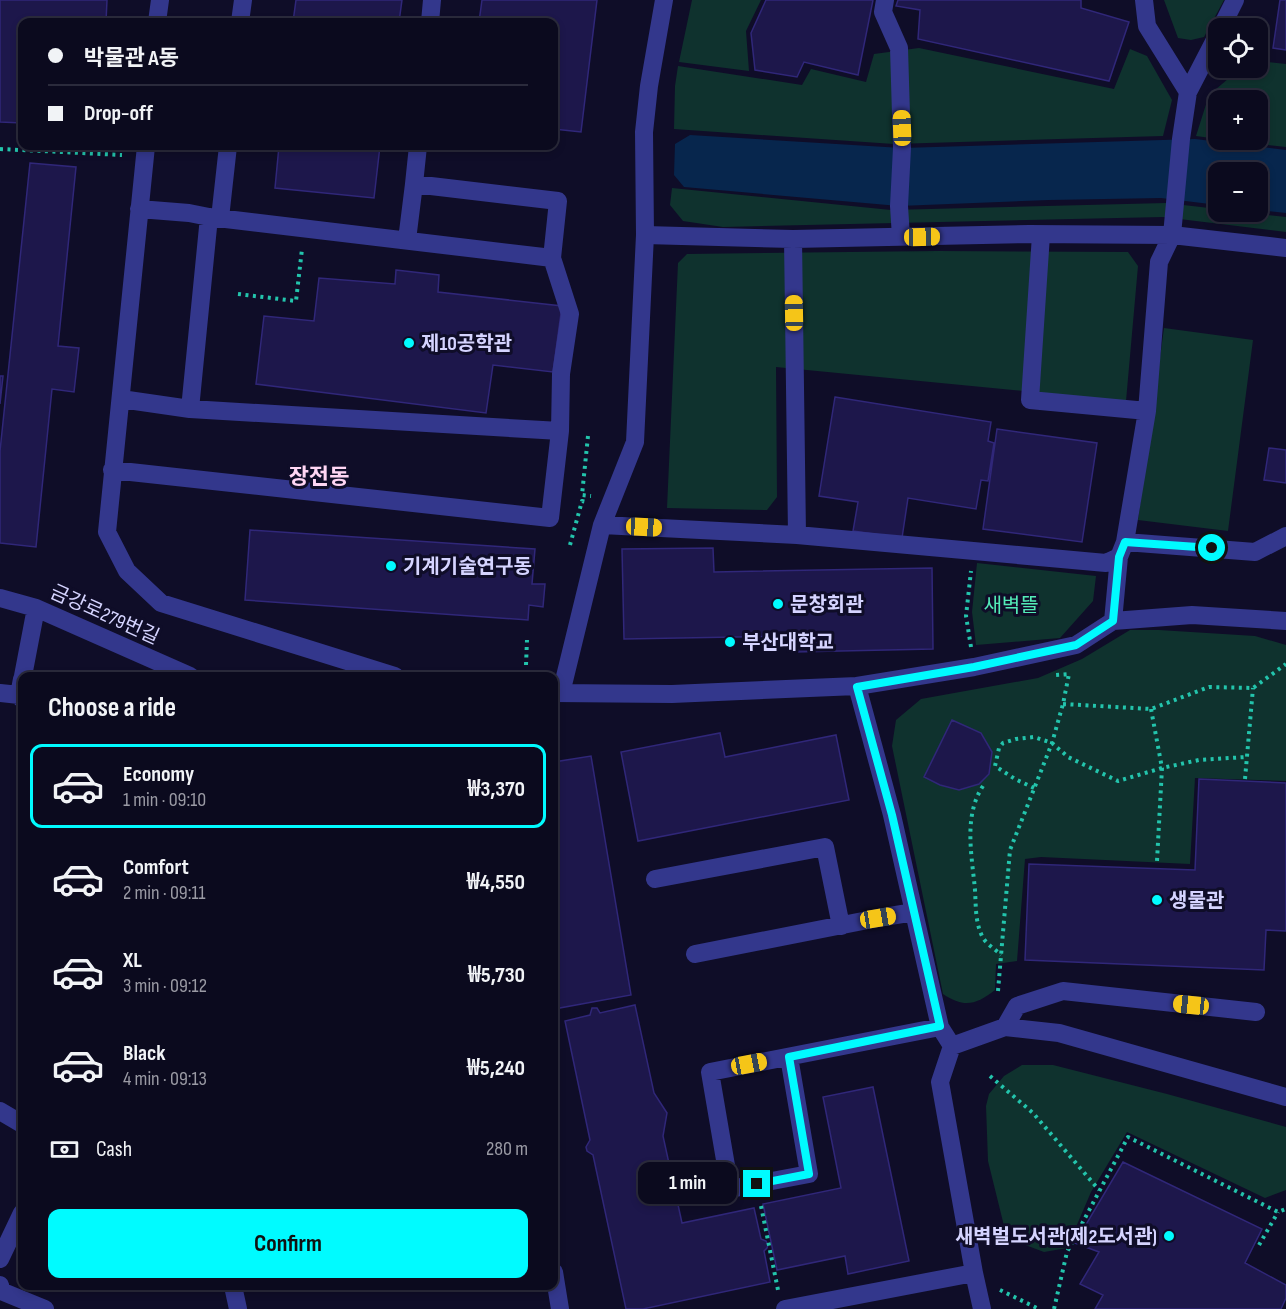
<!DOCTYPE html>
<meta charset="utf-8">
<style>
:root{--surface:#0b0a1e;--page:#19182b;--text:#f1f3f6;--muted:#9a9aa4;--line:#2b2b3c;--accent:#00fbff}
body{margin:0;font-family:"Sofia Sans Condensed","Noto Sans KR",sans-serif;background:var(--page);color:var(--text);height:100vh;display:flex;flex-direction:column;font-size:22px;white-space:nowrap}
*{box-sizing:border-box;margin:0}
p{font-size:20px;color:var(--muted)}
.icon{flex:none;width:33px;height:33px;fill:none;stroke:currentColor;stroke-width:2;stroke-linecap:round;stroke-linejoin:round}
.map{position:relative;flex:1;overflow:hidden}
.side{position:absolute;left:18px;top:672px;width:540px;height:618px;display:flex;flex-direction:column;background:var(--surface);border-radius:12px;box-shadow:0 3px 9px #0003,0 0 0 2px var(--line)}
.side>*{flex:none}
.banner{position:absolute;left:18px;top:18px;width:540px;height:132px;border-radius:12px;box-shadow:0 3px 9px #0003,0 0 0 2px var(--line);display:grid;align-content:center;height:132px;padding:0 30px;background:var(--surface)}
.buttons{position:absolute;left:1208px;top:18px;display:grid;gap:12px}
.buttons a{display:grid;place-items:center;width:60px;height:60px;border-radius:12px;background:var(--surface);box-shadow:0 3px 9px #0003,0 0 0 2px var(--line);font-size:30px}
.end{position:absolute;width:27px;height:27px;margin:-14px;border:8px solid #00fbff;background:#111;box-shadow:0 0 0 3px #111}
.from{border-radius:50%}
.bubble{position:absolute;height:42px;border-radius:12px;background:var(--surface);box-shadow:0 3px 9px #0003,0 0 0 2px var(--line);font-size:20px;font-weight:700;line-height:42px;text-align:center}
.car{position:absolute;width:18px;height:36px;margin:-18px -9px;border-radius:8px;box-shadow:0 0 4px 2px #0007;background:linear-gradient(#f5c518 24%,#345 0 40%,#f5c518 0 76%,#345 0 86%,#f5c518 0)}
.banner b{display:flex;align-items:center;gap:21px;height:57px;font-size:22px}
.banner b+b{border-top:2px solid var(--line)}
.banner i{width:15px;height:15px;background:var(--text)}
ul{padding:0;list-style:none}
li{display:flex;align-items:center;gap:18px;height:84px;margin:0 12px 9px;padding:0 18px;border:3px solid transparent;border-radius:12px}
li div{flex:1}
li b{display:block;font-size:22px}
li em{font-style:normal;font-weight:700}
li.on{border-color:var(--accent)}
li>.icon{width:54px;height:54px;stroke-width:1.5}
h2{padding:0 30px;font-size:27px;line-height:72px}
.pay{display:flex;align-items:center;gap:15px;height:66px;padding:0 30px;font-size:22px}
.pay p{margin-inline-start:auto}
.cta{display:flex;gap:12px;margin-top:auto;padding:12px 30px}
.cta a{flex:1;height:69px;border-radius:12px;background:var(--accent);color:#111;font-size:24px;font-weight:700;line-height:69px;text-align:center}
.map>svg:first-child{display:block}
.green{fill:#0f322e}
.water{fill:#07264d}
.building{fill:#1d174b;stroke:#302779;stroke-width:1.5}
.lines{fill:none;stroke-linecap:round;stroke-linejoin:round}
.path{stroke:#23c4ac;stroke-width:4;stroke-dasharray:3 4.5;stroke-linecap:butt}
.minor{stroke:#33378c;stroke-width:18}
.route{stroke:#00fbff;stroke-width:8}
.poi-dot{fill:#00fbff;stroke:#0f0d28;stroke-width:2}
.labels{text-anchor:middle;stroke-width:6;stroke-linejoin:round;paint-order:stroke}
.poi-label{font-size:20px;font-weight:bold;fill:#d5d4ff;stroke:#0f0d28;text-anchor:start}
.park-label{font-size:20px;fill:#53ecb8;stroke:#0f0d28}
.street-label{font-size:20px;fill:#d5d4ff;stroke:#0f0d28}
.quarter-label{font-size:22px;font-weight:bold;fill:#ffd6f4;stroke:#0f0d28}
</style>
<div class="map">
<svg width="1286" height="1309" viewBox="0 0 1286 1309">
<rect width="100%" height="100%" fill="#0f0d28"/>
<path class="green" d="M 692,0 L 761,0 L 746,31 L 749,71 L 679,62 Z
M 1164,0 L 1224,0 L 1204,37 L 1191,40 L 1178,38 Z
M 919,48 L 1114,89 L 1130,49 L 1147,56 L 1172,100 L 1163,136 L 894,144 L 674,129 L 675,86 L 678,66 L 802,85 L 811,69 L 866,82 L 874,54 Z
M 1257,61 L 1286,64 L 1286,147 L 1225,140 L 1257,140 L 1257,100 L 1218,100 L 1218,139 L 1196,136 L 1209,95 L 1241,68 L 1257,68 Z
M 672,188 L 891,210 L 1166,203 L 1218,209 L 1218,212 L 1241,212 L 1286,217 L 1286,232 L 1163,217 L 723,227 L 683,221 L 670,205 Z
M 937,251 L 1128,252 L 1138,266 L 1126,401 L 776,367 L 777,497 L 767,510 L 667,508 L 678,263 L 687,254 Z
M 1164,328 L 1253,340 L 1228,531 L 1138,520 Z
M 977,563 L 1096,576 L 1093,601 L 1060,638 L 976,645 L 972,612 Z
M 1130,630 L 1159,630 L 1255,636 L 1286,645 L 1286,781 L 1195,778 L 1190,864 L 1041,857 L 1025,859 L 1017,961 L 996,964 L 995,990 C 976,1005 964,1008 943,994 L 892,746 L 896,720 L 921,699 L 1038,678 L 1082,659 Z
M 1022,1065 L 1053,1065 L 1167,1094 L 1286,1127 L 1286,1190 L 1265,1198 L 1127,1132 L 1091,1192 L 1067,1248 L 1044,1252 L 1007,1238 L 988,1161 L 986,1106 L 989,1094 L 1004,1076 Z"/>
<path class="water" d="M 690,135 L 902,148 L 1195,139 L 1286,150 L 1286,213 L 1257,210 L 1257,172 L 1218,172 L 1218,205 L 1161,198 L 1049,200 L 899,206 L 684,187 L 674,175 L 675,144 Z"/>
<path class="building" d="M 0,0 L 107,0 L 106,22 L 22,22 L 22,123 L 0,122 Z
M 296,0 L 402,0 L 399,22 L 293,22 Z
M 482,0 L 597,0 L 581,132 L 554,129 L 554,22 L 479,22 Z
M 766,0 L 873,0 L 858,75 L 804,62 L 797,77 L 755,70 L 751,33 Z
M 898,0 L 1081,0 L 1081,8 L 1129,22 L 1109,81 L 918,39 L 920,10 L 896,6 Z
M 1280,0 L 1286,0 L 1286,50 L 1273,48 Z
M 279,146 L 398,146 L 398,148 L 380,146 L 374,198 L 275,188 Z
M 30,163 L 76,167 L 58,346 L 79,348 L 74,392 L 52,389 L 36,547 L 0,543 L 0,451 Z
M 396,270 L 439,275 L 438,292 L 562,306 L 553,372 L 493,365 L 486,413 L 256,384 L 264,316 L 314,321 L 319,278 L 395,284 Z
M 0,376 L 3,376 L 0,404 Z
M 835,397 L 991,422 L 988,441 L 994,443 L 988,481 L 981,480 L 976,509 L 908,498 L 902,538 L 853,531 L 858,502 L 819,496 Z
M 997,429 L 1097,443 L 1082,542 L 983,529 Z
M 1269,448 L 1286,450 L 1286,483 L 1264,480 Z
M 250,530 L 535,549 L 532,584 L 545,584 L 543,607 L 529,605 L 528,620 L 245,600 Z
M 713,548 L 714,572 L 932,568 L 933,649 L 794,652 L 793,636 L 624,639 L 622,549 Z
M 952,720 L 981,733 L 992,752 L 989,774 L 979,784 L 959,790 L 940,785 L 924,777 Z
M 720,733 L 725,757 L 836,735 L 849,800 L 638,841 L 621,752 Z
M 591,756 L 631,995 L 554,1009 L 554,762 Z
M 1199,779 L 1286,783 L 1286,931 L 1266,930 L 1264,970 L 1025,960 L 1029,864 L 1195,870 Z
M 635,1005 L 654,1093 L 667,1113 L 663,1136 L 682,1223 L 754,1208 L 761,1239 L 766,1241 L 768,1245 L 767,1248 L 764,1251 L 770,1282 L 643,1309 L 626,1309 L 593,1155 L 587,1151 L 586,1147 L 590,1140 L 565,1021 L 590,1015 L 592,1008 L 597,1008 L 600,1013 Z
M 873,1087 L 909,1261 L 848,1274 L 845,1256 L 777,1270 L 763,1204 L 841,1188 L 823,1097 Z
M 1123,1162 L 1262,1229 L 1245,1263 L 1286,1285 L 1286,1298 L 1281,1309 L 1095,1309 L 1103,1295 L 1080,1284 L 1099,1252 L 1075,1243 Z"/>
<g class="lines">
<path class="path" d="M 0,149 L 122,155
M 238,294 L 296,301 L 302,249
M 588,436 L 582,495 L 591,496
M 570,545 L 582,501 L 587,502
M 971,647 L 966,616 L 971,571
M 526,665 L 527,640
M 1063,704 L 1151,709 L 1209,687 L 1253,688 L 1286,664
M 1151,709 L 1162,768 L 1157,861
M 1245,779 L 1253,688
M 983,786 C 963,816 972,856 975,890 C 976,906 975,921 982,936 C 985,943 995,949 1001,955
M 1034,788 L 1015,779 L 995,766 L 999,748 L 1003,743 L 1016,739 L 1034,737 L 1052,743 L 1068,757 L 1118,781 L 1162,768 L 1199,760 L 1246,757
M 998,991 L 1010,850 L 1052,743 L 1063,704 L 1069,674 L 1055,675
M 990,1076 L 1033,1113 L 1099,1190
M 761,1206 L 778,1290
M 1259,1245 L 1278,1212
M 1000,1290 L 1039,1309
M 1054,1309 L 1067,1252 L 1128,1137 L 1278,1212 L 1286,1209"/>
<path class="minor" d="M 885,0 L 883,12 L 899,48 L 902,148 L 899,206 L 901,237
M 157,22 L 160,0
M 240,22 L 243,0
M 430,22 L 432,0
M 1221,28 L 1235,0
M 1188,92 L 1218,34
M 146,146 L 107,532 L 127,571 L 161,603 L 395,676
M 414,184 L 418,146
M 139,209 L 189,213 L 209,217 L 552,258
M 220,218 L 228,146
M 645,235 L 793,239 L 1029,234 L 1172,235 L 1286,248
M 1041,235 L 1030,400 L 1147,411
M 793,239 L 797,535
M 121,399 L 190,409 L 560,431
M 190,409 L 209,217
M 112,470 L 550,518 L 560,431 L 561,374 L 570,314 L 552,258 L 558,201 L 414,184 L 407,240
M 602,525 L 797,535 L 1106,563 L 1119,557
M 1125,542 L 1255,552 L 1286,536
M 0,598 L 36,608 L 190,676
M 1113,621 L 1119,557 L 1125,542 L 1147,411 L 1159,262 L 1172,235 L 1181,139 L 1188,92 L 1147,26 L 1144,0
M 23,676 L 36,608
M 22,679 L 19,695 L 22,699
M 857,686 L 974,667 L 1076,645 L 1113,621 L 1192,615 L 1286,621
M 0,693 L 19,695
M 554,693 L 672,694 L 857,686 L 892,815 L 940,1027 L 952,1046 L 940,1082 L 974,1273 L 785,1309
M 561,693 L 602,525 L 635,442 L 645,235 L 644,132 L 649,86 L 664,0
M 655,879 L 825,847 L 841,926
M 695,954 L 878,918 L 914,912
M 1005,1027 L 1017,1006 L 1063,991 L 1256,1012
M 952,1046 L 1005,1027 L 1059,1033 L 1286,1097
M 789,1057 L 809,1174 L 730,1189 L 710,1072 L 940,1027
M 0,1111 L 22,1124
M 0,1259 L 22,1213
M 554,1272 L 560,1309
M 974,1273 L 982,1309
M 0,1285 L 1,1291 L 45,1309
M 233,1286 L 238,1309"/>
</g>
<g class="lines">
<path class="route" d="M 757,1184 L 809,1174 L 789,1057 L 940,1026 L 892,815 L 857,687 L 974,667 L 1076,645 L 1113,621 L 1119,557 L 1125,542 L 1212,548"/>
</g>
<g class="poi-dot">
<circle cx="409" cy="343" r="6"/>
<circle cx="391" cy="566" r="6"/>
<circle cx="778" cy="604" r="6"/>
<circle cx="730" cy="642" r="6"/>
<circle cx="1157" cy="900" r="6"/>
<circle cx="1169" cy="1236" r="6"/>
</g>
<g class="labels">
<g class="poi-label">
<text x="421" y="350">제10공학관</text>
<text x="403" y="573">기계기술연구동</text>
<text x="790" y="611">문창회관</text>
<text x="742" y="649">부산대학교</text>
<text x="1169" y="907">생물관</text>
<text x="1157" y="1243" text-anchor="end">새벽벌도서관(제2도서관)</text>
</g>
<g class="park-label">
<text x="1011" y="612">새벽뜰</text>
</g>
<g class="street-label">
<text transform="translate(105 614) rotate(24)" y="7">금강로279번길</text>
</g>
<g class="quarter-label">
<text x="319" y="484">장전동</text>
</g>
</g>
</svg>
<div class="buttons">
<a><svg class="icon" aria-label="locate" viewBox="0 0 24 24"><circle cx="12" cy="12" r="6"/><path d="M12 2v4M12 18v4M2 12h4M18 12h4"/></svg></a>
<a>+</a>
<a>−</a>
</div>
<i class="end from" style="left:1212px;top:548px"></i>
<i class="end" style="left:757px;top:1184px"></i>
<div class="bubble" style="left:638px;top:1162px;width:99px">1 min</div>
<i class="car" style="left:902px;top:128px;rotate:358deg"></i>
<i class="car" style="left:922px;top:237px;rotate:89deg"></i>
<i class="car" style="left:794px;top:313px;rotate:359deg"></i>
<i class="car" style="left:644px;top:527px;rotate:93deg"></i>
<i class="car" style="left:878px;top:918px;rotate:81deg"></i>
<i class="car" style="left:1191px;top:1005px;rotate:276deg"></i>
<i class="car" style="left:749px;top:1064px;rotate:79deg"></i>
<div class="banner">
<b><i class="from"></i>박물관 A동</b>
<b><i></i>Drop-off</b>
</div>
<section class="side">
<h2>Choose a ride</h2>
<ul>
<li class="on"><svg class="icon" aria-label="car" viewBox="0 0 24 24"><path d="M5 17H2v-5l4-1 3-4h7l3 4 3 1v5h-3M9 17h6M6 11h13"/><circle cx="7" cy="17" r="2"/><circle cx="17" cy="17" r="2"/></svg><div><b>Economy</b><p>1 min · 09:10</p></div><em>₩3,370</em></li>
<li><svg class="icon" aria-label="car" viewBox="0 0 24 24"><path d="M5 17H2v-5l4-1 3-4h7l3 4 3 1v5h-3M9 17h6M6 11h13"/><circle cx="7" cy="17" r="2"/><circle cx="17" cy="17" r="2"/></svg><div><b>Comfort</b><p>2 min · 09:11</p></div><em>₩4,550</em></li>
<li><svg class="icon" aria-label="car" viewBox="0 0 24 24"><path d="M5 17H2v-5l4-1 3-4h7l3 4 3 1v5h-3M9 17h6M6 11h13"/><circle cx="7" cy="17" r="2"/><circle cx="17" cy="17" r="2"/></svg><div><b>XL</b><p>3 min · 09:12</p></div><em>₩5,730</em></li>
<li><svg class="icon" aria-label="car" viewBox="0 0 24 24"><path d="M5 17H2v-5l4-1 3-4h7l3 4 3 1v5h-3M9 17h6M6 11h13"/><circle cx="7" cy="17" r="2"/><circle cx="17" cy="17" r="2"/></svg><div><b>Black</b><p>4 min · 09:13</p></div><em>₩5,240</em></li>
</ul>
<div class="pay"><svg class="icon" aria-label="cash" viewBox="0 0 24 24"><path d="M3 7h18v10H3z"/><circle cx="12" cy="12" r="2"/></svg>Cash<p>280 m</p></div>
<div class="cta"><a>Confirm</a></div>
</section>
</div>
